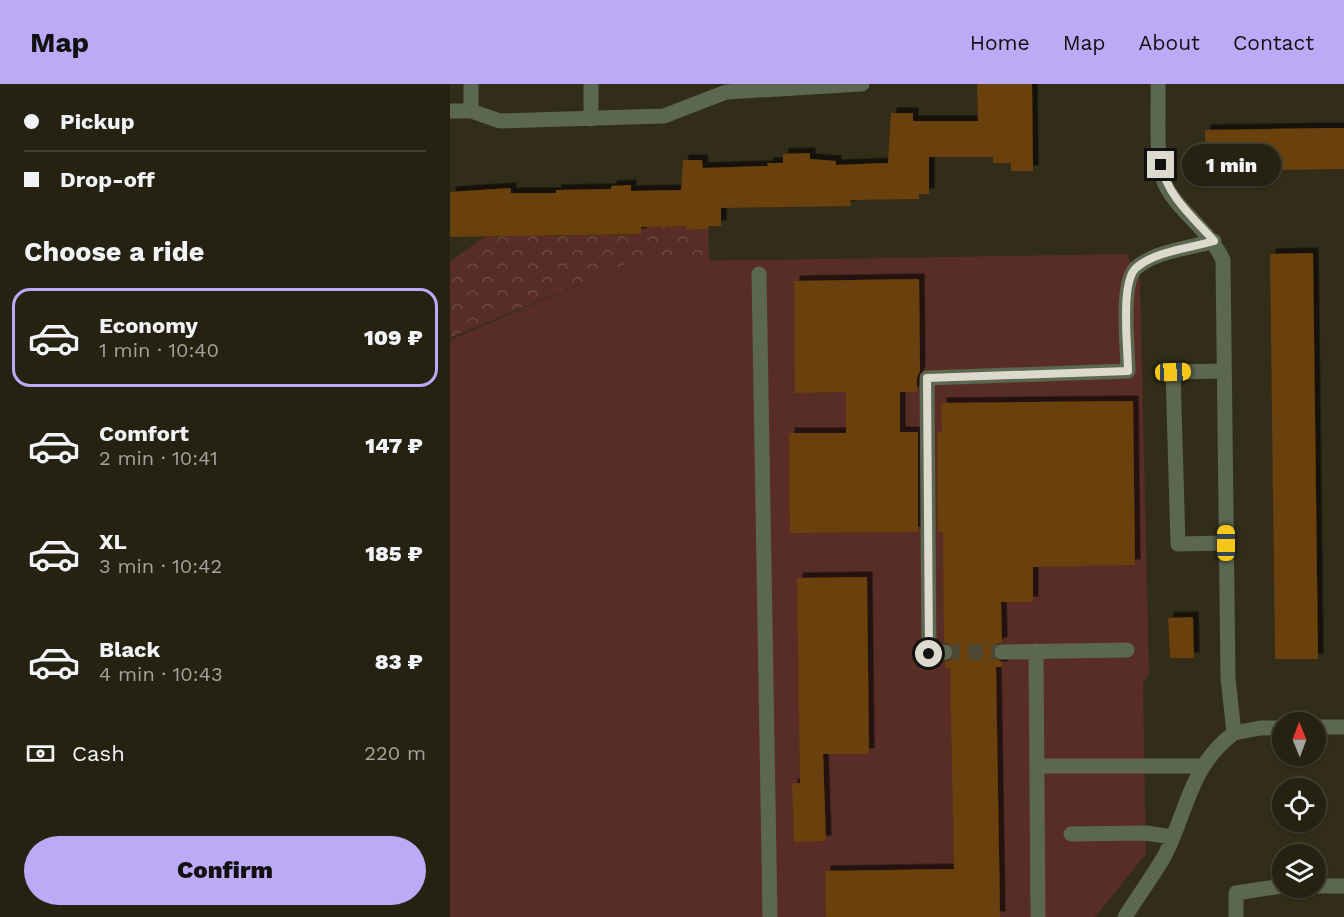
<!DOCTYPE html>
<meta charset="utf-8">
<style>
:root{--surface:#252212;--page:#2d2a1b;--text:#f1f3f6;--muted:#a3a49f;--line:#423f32;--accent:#bcaaf6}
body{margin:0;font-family:"Work Sans",sans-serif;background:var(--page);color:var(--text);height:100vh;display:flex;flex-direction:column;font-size:22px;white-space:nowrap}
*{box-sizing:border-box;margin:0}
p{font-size:20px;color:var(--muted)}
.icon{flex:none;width:33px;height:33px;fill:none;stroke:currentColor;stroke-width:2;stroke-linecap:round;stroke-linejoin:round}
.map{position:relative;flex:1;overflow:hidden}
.panel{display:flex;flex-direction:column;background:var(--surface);width:450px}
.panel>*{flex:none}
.guide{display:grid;align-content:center;height:132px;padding:0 24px;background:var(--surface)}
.needle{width:39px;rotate:359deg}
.controls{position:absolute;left:822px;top:628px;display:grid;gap:12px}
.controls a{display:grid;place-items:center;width:54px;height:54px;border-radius:50%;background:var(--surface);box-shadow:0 2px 4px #0004,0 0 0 2px var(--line);font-size:30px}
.end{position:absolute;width:27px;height:27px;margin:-14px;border:8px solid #dcdacd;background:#111;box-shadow:0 0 0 3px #111}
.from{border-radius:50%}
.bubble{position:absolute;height:42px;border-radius:21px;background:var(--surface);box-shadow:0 2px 4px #0004,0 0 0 2px var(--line);font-size:20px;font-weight:800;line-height:42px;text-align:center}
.car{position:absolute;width:18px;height:36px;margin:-18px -9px;border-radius:8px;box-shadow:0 0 4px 2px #0007;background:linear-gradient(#f5c518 24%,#345 0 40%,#f5c518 0 76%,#345 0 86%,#f5c518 0)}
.guide b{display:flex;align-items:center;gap:21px;height:57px;font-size:22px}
.guide b+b{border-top:2px solid var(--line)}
.guide i{width:15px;height:15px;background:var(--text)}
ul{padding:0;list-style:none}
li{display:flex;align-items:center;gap:18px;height:99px;margin:0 12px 9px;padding:0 12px;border:3px solid transparent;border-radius:18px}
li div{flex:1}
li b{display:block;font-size:22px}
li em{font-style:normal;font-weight:800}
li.active{border-color:var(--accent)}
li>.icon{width:54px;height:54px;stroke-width:1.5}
h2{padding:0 24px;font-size:27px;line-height:72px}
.pay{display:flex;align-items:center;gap:15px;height:66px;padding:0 24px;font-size:22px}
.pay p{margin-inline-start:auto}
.action{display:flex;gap:12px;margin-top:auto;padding:12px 24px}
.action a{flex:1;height:69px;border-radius:36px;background:var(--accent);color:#111;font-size:24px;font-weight:800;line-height:69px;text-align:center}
header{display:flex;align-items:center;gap:36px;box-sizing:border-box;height:84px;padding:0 30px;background:var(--accent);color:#111}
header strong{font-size:28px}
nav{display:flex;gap:33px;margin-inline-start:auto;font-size:21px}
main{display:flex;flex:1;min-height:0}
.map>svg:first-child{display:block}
.forest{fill:url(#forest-crowns)}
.pitch{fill:#572d25}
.building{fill:#6a3f0b;filter:url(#shadow)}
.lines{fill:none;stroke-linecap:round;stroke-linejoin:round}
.minor-tunnel{stroke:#4b4733;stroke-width:15;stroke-dasharray:15 8;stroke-linecap:butt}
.minor{stroke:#5c6750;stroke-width:15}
.route{stroke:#dcdacd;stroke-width:8}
</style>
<header>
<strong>Map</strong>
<nav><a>Home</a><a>Map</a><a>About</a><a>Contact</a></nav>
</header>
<main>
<section class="panel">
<div class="guide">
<b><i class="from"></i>Pickup</b>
<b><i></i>Drop-off</b>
</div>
<h2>Choose a ride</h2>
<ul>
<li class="active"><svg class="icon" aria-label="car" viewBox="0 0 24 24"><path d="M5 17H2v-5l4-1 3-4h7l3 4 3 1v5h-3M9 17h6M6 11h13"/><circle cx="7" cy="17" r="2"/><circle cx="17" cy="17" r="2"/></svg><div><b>Economy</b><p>1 min · 10:40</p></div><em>109 ₽</em></li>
<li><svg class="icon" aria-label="car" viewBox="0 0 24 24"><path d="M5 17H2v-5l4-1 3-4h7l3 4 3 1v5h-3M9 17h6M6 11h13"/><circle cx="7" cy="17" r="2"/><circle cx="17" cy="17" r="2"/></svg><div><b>Comfort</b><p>2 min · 10:41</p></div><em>147 ₽</em></li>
<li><svg class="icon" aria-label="car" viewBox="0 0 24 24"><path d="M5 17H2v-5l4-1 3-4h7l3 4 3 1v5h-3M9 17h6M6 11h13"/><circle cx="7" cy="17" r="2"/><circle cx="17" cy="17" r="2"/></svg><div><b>XL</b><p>3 min · 10:42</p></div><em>185 ₽</em></li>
<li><svg class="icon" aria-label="car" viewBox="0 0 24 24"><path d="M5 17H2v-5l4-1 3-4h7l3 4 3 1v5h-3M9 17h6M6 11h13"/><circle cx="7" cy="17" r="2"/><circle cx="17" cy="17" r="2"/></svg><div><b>Black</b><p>4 min · 10:43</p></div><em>83 ₽</em></li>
</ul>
<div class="pay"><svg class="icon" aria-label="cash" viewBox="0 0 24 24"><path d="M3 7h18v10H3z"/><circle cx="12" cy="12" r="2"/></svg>Cash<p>220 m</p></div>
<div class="action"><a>Confirm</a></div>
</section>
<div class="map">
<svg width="894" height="833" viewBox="0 0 894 833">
<defs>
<pattern id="forest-crowns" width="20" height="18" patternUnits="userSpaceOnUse" patternTransform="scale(1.5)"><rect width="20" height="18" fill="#572d25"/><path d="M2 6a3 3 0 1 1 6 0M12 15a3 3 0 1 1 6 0" fill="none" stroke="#6f4b43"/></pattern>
<filter id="shadow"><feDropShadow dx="5.5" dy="-5.5" stdDeviation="0" flood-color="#0009"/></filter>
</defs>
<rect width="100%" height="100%" fill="#312d18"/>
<path class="forest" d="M 236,142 L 237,146 L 259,145 C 257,156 260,165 259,177 L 181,178 L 0,254 L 0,178 L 34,153 L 71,152 L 95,144 L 96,152 L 191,150 L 191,143 Z"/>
<path class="pitch" d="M 677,170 L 690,195 L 699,590 L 693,599 L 696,770 L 645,833 L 0,833 L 0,256 L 181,178 Z"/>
<path class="building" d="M 527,0 L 582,0 L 583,87 L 561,87 L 561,79 L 543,79 L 543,73 L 479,73 L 479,110 L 469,110 L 469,115 L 400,116 L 401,122 L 271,124 L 271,142 L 258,142 L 259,145 L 236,146 L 236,142 L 191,143 L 191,150 L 0,153 L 0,108 L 61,104 L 61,109 L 106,109 L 106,106 L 161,105 L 161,102 L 181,101 L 181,107 L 231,106 L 233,76 L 252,76 L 253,84 L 318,82 L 317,79 L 333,79 L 333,70 L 360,69 L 360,75 L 386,77 L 386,81 L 438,79 L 441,29 L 463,29 L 463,37 L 528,37 Z
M 880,44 L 894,44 L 894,85 L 756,87 L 755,46 Z
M 863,169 L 868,575 L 825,575 L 820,170 Z
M 469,195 L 470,287 L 467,294 L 467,308 L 450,308 L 450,348 L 468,348 L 468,448 L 340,449 L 339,349 L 396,349 L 396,308 L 345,309 L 344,197 Z
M 683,317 L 685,481 L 583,483 L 583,518 L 551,518 L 552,558 L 547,560 L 542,568 L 544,573 L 552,578 L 552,583 L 546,583 L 550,833 L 376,833 L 375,787 L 504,785 L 500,584 L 495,584 L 495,578 L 501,575 L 505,567 L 502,562 L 494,558 L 493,448 L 488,448 L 487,348 L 492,348 L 491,319 Z
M 417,493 L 419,670 L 373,670 L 376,757 L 344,758 L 342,700 L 350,699 L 347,494 Z
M 743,533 L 744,574 L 720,574 L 718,534 Z"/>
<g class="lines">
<path class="minor-tunnel" d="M 495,568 L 552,568"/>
<path class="minor" d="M 21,0 L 21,27
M 141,0 L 141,35
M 708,0 C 709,25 705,76 714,98 C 726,126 759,145 773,176 L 778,594 L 784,649 L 810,644 L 832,644
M 0,27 L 21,27 L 50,37 L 214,32 L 276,8 L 412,0
M 309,190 L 320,833
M 774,287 L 723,288 L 728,460 L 776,459
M 586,567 L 588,833
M 495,568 L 479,570 L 477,294 L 678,287 C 678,265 670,198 686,184 C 705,167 741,164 764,157
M 552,568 L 677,566
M 866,643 L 894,643
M 587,682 L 752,682
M 621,750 L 696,749 L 722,753
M 866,802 L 894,802
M 675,833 C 688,812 703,792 715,771 C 738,725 740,682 784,649
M 786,833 L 786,809 L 832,802"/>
</g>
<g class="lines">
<path class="route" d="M 479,570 L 477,294 L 678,287 C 678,265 670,198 686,184 C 705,167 741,164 764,157 C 743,133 718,113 711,81"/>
</g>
</svg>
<div class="controls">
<a><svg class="needle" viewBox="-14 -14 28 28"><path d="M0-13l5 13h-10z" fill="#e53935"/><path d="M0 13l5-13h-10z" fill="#a3a49f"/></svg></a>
<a><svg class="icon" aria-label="locate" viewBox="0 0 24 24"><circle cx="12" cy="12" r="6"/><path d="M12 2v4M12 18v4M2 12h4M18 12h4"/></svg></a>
<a><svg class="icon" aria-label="layers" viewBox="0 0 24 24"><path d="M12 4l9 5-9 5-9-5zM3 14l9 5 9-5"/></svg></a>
</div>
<i class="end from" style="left:479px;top:570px"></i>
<i class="end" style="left:711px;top:81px"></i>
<div class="bubble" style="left:732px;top:60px;width:99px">1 min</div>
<i class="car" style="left:723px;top:288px;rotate:88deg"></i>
<i class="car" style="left:776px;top:459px;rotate:0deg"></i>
</div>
</main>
